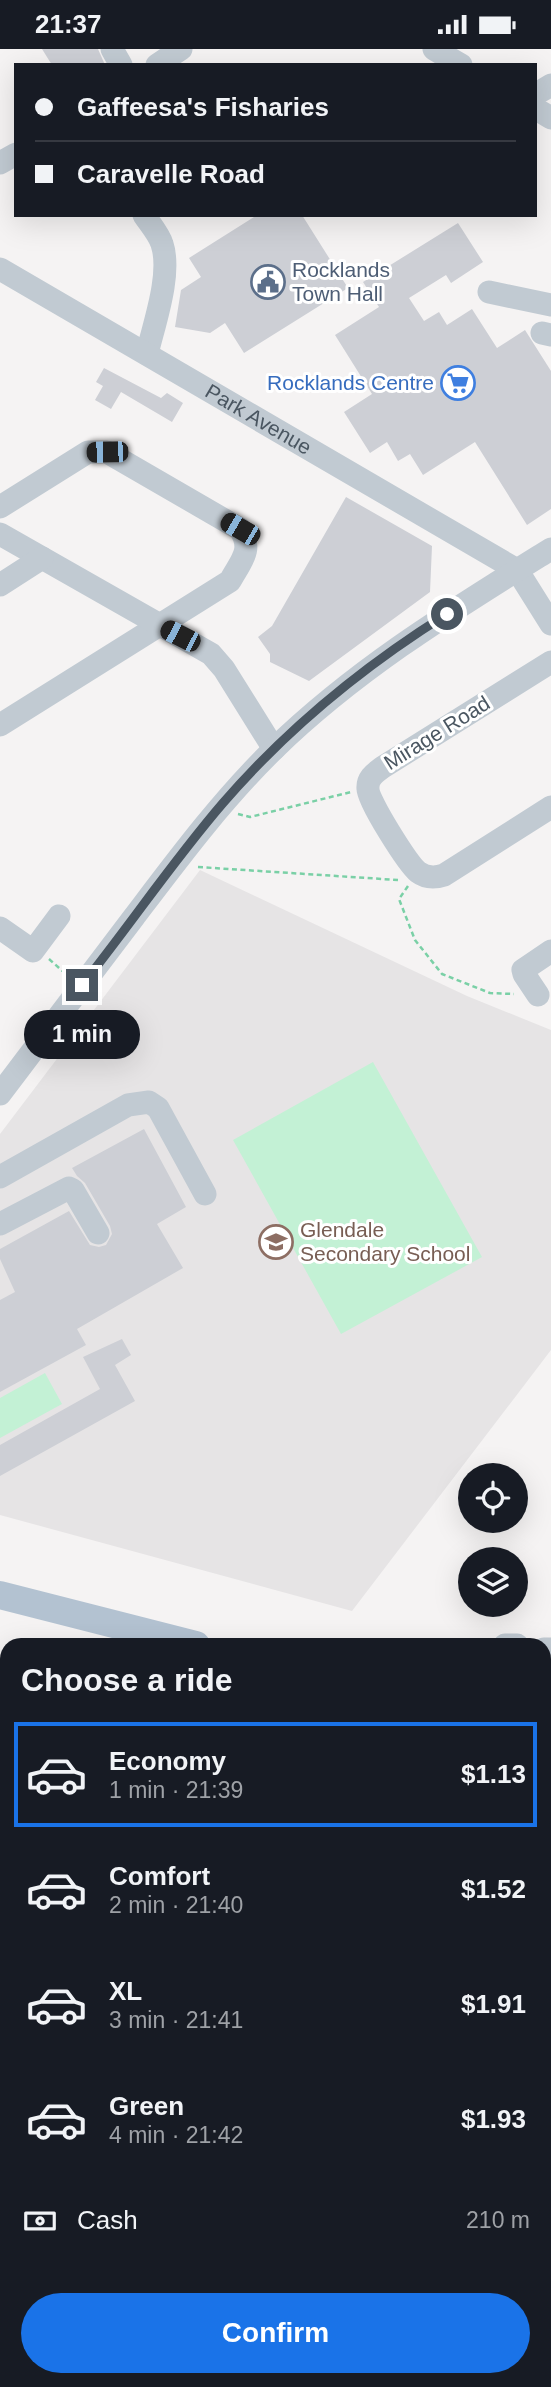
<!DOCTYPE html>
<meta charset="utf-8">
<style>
:root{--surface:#171b24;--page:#242831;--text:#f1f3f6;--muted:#9ea1a6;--line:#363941;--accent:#1a73e8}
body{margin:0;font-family:Helvetica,sans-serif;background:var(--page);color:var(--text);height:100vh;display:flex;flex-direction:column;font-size:26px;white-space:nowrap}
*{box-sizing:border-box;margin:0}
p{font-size:23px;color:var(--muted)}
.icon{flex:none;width:38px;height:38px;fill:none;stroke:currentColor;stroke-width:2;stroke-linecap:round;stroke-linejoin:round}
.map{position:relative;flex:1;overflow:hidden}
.drawer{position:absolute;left:0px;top:1589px;width:551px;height:749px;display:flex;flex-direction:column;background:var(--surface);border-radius:21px 21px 0 0;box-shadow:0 7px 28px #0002}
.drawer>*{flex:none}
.top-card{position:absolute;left:14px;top:14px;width:523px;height:154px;border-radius:0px;box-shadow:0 7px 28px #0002;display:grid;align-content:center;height:154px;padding:0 21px;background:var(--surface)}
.buttons{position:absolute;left:458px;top:1414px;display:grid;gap:14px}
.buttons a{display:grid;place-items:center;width:70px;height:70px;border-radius:50%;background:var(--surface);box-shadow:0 7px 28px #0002;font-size:35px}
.end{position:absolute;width:32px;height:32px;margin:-16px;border:9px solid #4a5661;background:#fff;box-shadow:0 0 0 4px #fff}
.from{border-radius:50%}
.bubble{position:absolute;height:49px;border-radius:24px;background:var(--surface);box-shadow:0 7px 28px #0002;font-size:23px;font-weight:800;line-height:49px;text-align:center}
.car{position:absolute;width:21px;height:42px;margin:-21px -10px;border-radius:9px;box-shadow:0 0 5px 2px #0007;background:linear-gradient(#222 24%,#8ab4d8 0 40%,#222 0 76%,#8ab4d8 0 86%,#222 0)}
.top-card b{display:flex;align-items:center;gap:24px;height:66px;font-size:26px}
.top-card b+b{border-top:2px solid var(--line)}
.top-card i{width:18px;height:18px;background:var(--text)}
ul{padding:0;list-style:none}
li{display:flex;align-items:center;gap:21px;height:105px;margin:0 14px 10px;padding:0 7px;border:4px solid transparent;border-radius:0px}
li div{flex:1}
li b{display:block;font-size:26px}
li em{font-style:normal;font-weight:800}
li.active{border-color:var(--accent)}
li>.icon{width:63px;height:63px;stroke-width:1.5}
h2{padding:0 21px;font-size:32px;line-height:84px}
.pay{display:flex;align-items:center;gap:18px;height:77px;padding:0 21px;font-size:26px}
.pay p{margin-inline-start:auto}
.action{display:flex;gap:14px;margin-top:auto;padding:14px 21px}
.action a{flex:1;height:80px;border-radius:42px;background:var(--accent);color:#fff;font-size:28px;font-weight:800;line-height:80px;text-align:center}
.status{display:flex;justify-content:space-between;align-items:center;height:49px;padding:0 35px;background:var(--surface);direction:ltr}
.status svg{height:19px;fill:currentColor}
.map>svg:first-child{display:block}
.education{fill:#e6e4e5}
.green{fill:#c3f1d5}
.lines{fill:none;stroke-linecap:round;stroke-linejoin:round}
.stream{stroke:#90daee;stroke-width:5}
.building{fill:#cdcfd5}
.path{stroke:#7ad0a6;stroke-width:2.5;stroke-dasharray:5 3.5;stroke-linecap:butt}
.minor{stroke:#c1cad2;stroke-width:23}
.major{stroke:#b3c2d1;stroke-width:28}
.route{stroke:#4a5661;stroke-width:9}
.labels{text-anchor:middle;stroke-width:6;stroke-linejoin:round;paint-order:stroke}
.service-label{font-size:21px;fill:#4e5e75;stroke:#fff;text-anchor:start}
.shop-label{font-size:21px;fill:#366cbe;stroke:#fff;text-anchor:end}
.street-label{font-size:21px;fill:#4a5661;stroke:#fff}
.education-label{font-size:21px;fill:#785e54;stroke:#fff;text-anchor:start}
</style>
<div class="status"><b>21:37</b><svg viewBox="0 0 49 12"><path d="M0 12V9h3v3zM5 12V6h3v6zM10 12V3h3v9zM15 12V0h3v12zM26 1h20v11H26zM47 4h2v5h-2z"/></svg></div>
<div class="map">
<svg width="551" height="2338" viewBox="0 0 551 2338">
<rect width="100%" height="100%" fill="#f5f3f3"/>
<path class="education" d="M 200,821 L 467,947 L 551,981 L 551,1301 L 352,1562 L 0,1466 L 0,1085 Z"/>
<path class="green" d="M 373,1013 L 482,1208 L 341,1285 L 233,1091 Z
M 45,1324 L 62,1355 L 0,1389 L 0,1349 Z
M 0,1620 L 7,1622 L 7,2034 L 0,2035 Z
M 551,1979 L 551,2338 L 0,2338 L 0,2195 L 7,2192 L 7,2331 L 544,2331 L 544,1981 Z"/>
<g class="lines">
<path class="stream" d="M 421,2331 L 438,2338"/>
</g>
<path class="building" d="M 42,0 L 98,0 L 105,16 L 52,16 Z
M 257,166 L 302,166 L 348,239 L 244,304 L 225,274 L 210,284 L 175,278 L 181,241 L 201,228 L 189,209 Z
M 458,174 L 483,213 L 451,234 L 446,226 L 409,249 L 424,272 L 439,263 L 447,276 L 472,260 L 497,299 L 525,281 L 551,322 L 551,460 L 527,476 L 475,393 L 423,426 L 410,405 L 398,412 L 387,393 L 370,404 L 344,363 L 372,345 L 335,286 L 379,258 L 363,233 Z
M 104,319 L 161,349 L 167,344 L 183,354 L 172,373 L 121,343 L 111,360 L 95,351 L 103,337 L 96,333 Z
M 346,448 L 432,497 L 430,543 L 309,632 L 270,613 L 270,605 L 258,588 L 272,577 Z
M 144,1080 L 186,1158 L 157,1175 L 183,1219 L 77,1280 L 86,1296 L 0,1343 L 0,1251 L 15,1243 L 0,1210 L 0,1200 L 69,1162 L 90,1196 L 99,1198 L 106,1196 L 112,1185 L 110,1177 L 85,1134 L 77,1127 L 72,1119 Z
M 122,1290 L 131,1306 L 115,1316 L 135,1352 L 0,1427 L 0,1396 L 100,1340 L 83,1308 Z"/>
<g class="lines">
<path class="path" d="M 238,765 L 250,768 L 351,743
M 198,818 L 398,831
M 408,837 L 399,850 L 415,891 L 442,925 L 490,944 L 514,945
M 49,910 L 67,926"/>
<g class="minor">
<path d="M 112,0 L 121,16"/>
<path d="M 434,0 L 461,16"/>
<path d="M 157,16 L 181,0"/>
<path d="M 536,45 L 551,36"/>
<path d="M 536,60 L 551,69"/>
<path d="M 0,114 L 16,105"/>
<path d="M 144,166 C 150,175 159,185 162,195 C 172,225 154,275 147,305"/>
<path id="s1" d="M 0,220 L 517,521 L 551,575"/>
<path d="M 489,243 L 551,256"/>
<path d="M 542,284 L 551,286"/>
<path d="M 0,458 L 88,403 L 107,403 L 240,480 C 254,501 240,513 230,532 L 0,676"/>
<path d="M 0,485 L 211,605 L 224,620 L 274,700"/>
<path d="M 0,536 L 42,509"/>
<path d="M 551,613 L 383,718 C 375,724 367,729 368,740 C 368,752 408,815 418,823 C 426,829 435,829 444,826 L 551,758"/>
<path d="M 0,879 L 33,902 L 59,867"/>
<path d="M 538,946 L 524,925 L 523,921 L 551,902"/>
<path d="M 0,1045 C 45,986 90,927 134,868 C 178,810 221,752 273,701 C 356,620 453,561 551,500"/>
<path d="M 0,1128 L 128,1056 L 149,1053 L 158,1059 L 205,1145"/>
<path d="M 0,1175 L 69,1139 L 73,1141 L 98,1184"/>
<path d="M 505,1596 L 517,1596"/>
<path d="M 544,1600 L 551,1600"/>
</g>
<path class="major" d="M 0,1546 L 196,1596
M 544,1685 L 551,1687
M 544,1920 L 551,1917
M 0,2124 L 7,2121"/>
</g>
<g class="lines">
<path class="route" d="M 82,936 C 130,876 173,812 223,754 C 287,680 364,617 447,565"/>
</g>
<defs>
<g id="civic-ring" transform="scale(1.75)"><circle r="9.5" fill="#fff" stroke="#5c6f8a" stroke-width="1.5"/><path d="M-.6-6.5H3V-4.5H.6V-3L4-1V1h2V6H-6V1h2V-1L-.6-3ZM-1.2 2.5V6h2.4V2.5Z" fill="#5c6f8a"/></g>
<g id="supermarket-ring" transform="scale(1.75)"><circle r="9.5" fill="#fff" stroke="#3f7fe0" stroke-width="1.5"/><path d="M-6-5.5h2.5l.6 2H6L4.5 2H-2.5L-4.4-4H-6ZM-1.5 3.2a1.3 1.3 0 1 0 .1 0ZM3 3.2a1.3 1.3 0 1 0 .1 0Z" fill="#3f7fe0"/></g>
<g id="school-ring" transform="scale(1.75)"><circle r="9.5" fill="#fff" stroke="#8d6e63" stroke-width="1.5"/><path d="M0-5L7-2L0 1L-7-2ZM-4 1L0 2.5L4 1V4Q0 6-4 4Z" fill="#8d6e63"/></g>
</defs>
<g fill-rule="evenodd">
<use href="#civic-ring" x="268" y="233"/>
<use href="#supermarket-ring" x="458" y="334"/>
<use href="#school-ring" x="276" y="1193"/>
</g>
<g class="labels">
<g class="service-label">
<text x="292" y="228">Rocklands<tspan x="292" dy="24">Town Hall</tspan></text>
</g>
<g class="shop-label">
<text x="434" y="341">Rocklands Centre</text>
</g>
<g class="street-label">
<text dy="7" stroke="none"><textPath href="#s1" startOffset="299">Park Avenue</textPath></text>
<text transform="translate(437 684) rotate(-32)" y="7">Mirage Road</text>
</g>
<g class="education-label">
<text x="300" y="1188">Glendale<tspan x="300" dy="24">Secondary School</tspan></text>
</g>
</g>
</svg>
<div class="buttons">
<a><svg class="icon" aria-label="locate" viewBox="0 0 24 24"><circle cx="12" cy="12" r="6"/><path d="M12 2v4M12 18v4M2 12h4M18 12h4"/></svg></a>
<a><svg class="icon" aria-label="layers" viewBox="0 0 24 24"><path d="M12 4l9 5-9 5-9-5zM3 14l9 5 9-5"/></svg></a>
</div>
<i class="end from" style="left:447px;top:565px"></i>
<i class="end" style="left:82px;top:936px"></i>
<div class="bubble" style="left:24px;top:961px;width:116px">1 min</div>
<i class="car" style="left:107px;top:403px;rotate:269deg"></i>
<i class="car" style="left:240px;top:480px;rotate:300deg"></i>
<i class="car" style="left:180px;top:587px;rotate:297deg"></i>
<div class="top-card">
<b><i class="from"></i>Gaffeesa's Fisharies</b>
<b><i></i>Caravelle Road</b>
</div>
<section class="drawer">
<h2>Choose a ride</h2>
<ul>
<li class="active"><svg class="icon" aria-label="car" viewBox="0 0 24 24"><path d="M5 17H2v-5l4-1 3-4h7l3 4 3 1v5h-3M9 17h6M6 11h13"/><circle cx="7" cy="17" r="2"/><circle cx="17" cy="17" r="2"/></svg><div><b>Economy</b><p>1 min · 21:39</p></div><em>$1.13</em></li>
<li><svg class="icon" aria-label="car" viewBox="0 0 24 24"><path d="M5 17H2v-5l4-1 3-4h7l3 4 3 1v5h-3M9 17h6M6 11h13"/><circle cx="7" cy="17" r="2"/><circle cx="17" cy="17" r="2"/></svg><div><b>Comfort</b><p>2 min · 21:40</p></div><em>$1.52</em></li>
<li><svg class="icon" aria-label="car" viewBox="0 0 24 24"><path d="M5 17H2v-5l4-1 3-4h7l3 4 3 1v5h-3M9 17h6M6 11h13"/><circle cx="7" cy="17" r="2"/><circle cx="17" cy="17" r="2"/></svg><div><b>XL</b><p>3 min · 21:41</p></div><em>$1.91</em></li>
<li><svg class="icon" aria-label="car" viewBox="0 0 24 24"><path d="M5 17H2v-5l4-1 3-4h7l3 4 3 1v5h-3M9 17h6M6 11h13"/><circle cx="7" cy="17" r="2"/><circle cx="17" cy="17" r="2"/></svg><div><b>Green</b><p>4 min · 21:42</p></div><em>$1.93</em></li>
</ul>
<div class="pay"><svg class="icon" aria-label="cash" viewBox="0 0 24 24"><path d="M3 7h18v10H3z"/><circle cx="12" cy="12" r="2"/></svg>Cash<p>210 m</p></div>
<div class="action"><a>Confirm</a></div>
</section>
</div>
